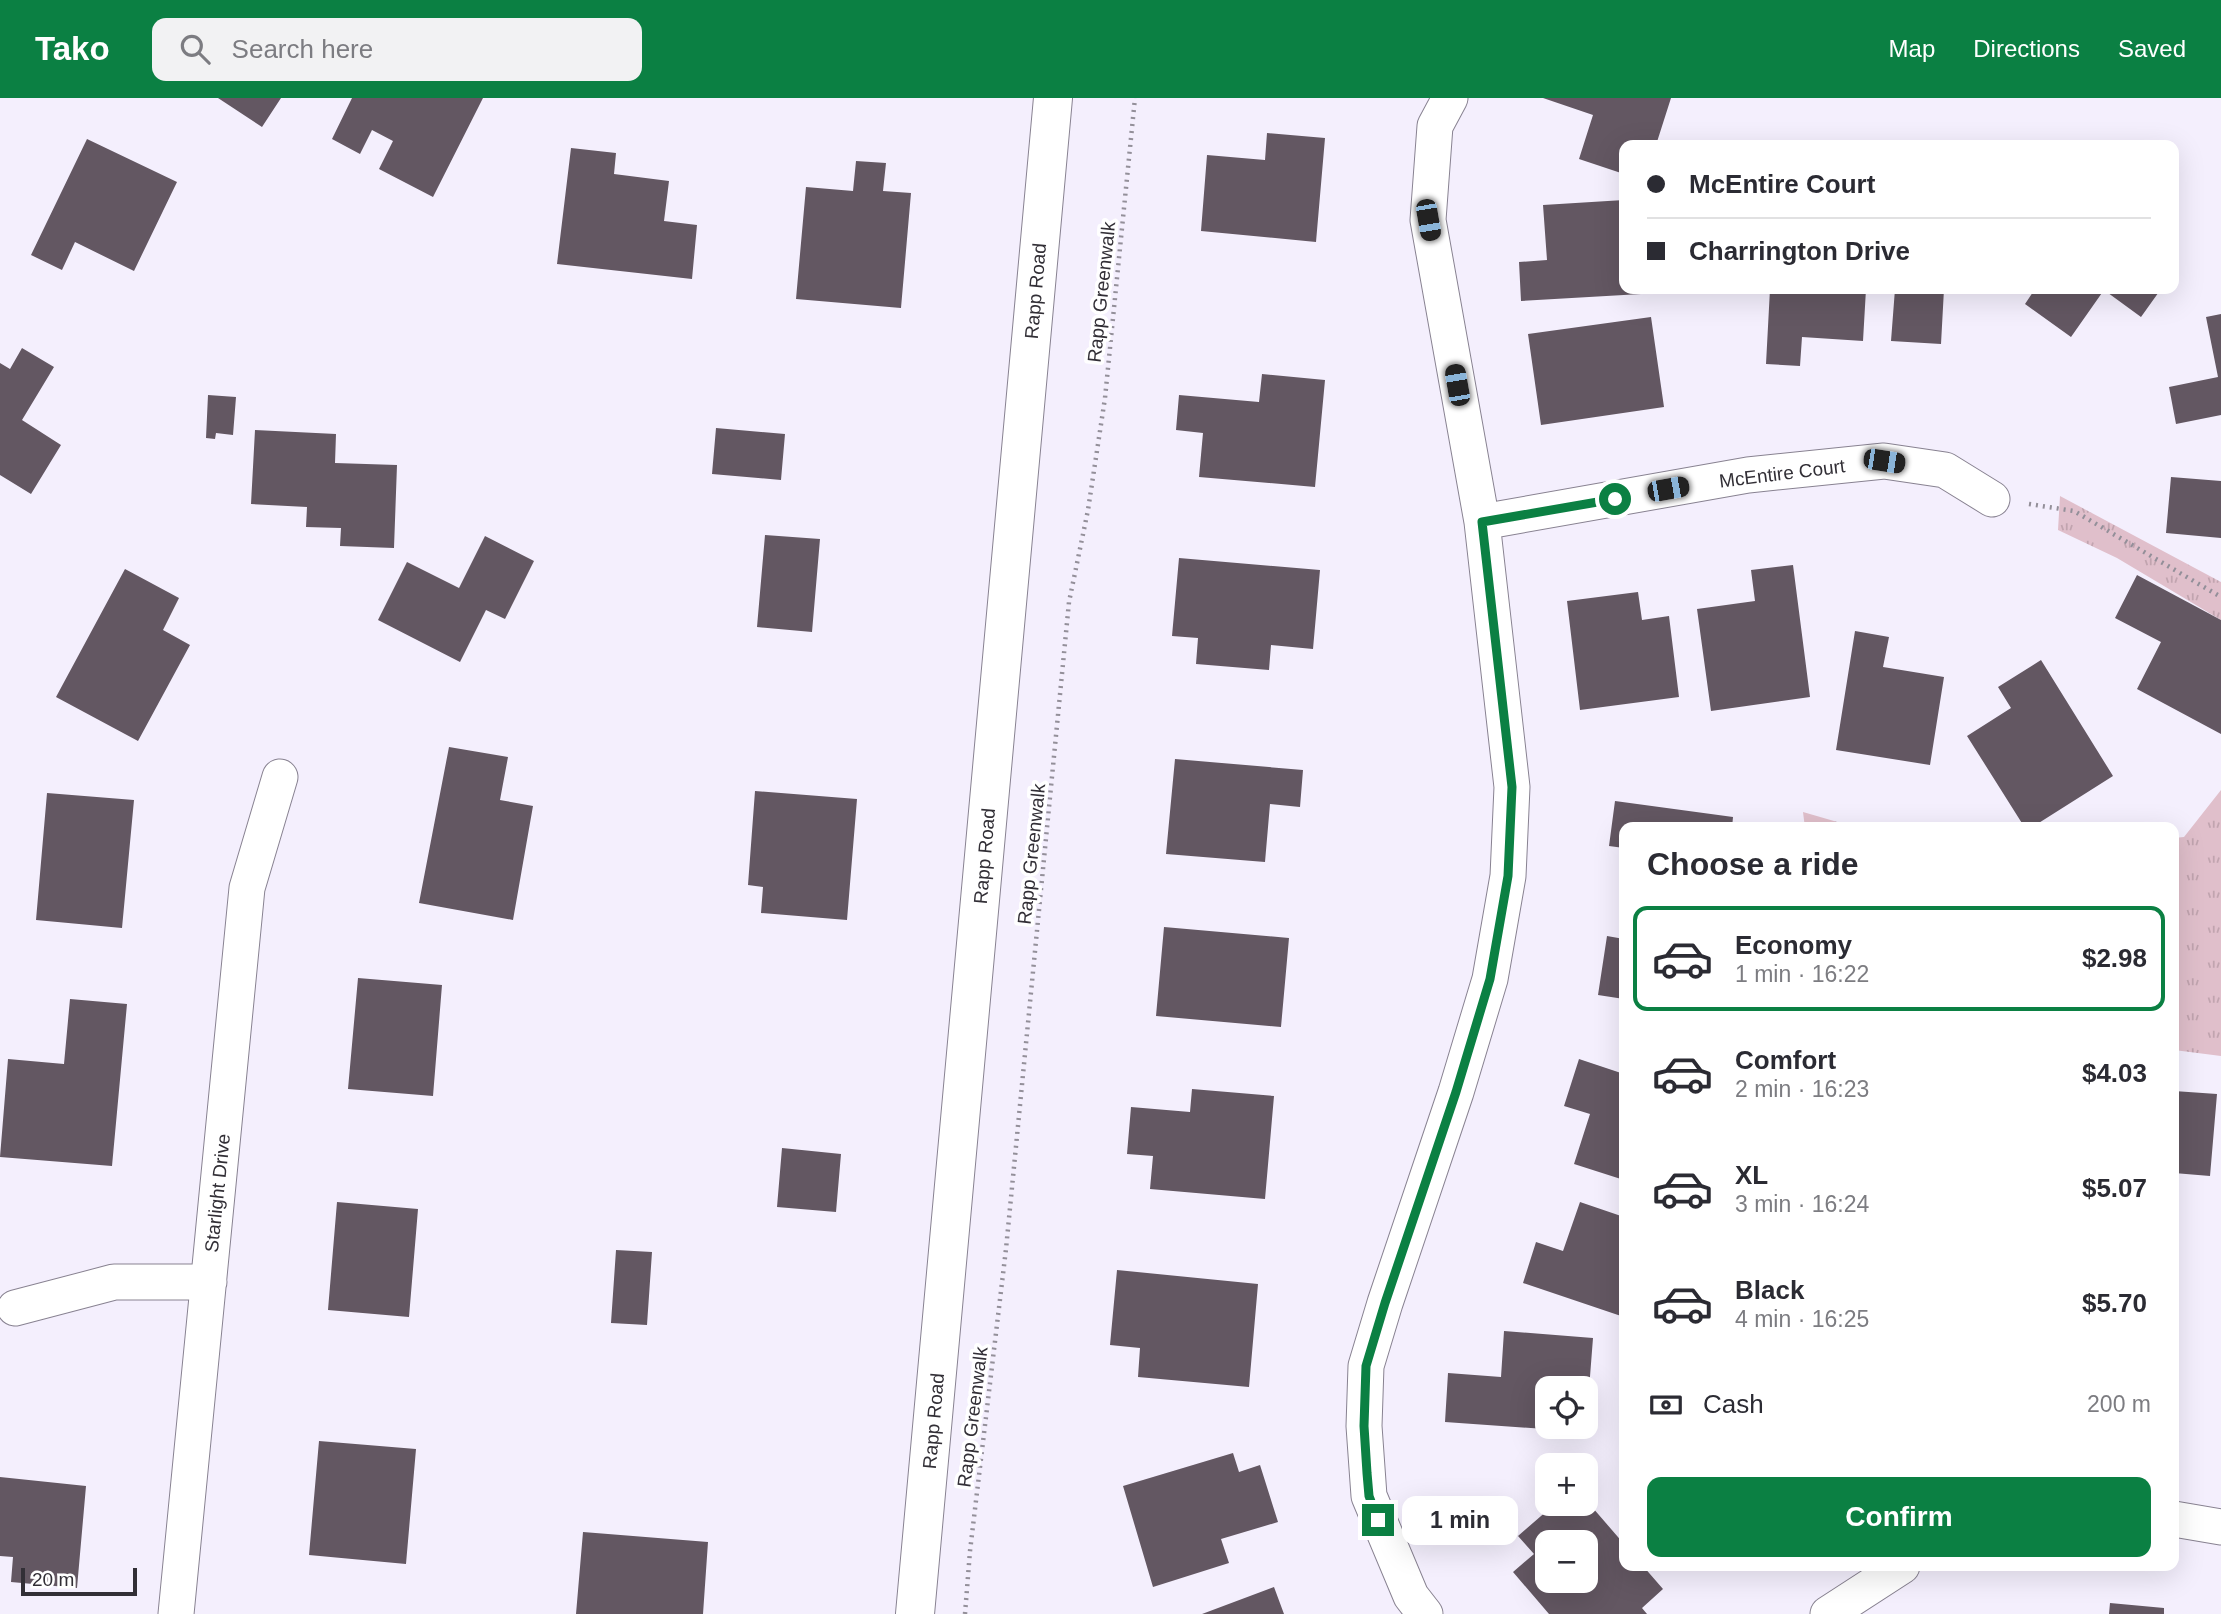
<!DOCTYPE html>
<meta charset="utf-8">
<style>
:root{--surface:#fff;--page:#f2f2f3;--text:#2b2b33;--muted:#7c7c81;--line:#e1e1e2;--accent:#0b8043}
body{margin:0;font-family:Helvetica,sans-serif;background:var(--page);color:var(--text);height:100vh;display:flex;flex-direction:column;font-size:26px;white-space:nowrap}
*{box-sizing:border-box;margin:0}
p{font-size:23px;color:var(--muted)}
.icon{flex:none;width:38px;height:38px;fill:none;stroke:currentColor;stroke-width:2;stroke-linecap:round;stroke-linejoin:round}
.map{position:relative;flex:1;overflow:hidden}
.sheet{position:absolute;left:1619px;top:724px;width:560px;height:749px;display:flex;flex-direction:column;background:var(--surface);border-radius:14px;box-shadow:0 7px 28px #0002}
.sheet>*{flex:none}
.guide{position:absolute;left:1619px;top:42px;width:560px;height:154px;border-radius:14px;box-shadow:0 7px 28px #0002;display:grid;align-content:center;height:154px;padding:0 28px;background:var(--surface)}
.controls{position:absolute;left:1535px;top:1278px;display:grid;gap:14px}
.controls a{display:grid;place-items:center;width:63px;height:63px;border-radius:14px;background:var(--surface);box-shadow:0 7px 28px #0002;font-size:35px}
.scale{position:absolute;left:21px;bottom:18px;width:116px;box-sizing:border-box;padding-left:7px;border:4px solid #322f36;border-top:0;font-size:19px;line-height:24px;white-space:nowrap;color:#322f36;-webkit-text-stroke:5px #fff;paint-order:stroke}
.end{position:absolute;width:32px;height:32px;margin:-16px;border:9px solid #0b8043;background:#fff;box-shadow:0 0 0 4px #fff}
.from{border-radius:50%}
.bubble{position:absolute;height:49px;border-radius:14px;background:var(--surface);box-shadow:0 7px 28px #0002;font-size:23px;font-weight:700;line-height:49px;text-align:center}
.car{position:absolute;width:21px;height:42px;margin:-21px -10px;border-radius:9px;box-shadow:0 0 5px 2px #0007;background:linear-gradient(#222 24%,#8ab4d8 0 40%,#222 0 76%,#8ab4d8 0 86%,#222 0)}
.guide b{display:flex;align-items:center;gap:24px;height:66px;font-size:26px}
.guide b+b{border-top:2px solid var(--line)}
.guide i{width:18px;height:18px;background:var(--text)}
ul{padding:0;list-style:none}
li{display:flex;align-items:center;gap:21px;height:105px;margin:0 14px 10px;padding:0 14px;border:4px solid transparent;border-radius:14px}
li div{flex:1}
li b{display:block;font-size:26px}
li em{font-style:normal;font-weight:700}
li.on{border-color:var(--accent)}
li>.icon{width:63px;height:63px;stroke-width:1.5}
h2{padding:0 28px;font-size:32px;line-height:84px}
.pay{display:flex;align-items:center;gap:18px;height:77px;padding:0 28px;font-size:26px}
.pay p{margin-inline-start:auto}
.primary-button{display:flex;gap:14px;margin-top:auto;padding:14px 28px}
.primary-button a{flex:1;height:80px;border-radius:14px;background:var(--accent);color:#fff;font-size:28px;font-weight:700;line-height:80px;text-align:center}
header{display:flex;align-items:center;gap:42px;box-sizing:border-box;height:98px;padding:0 35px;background:var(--accent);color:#fff}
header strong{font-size:33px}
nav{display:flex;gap:38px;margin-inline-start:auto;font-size:24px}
.search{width:490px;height:63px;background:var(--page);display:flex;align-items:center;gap:18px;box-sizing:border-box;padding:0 24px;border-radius:14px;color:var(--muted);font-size:26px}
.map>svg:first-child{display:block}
.grass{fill:url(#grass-tufts)}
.building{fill:#635762;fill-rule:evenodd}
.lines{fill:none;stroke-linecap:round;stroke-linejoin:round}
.minor-casing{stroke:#888291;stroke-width:37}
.tertiary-casing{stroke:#888291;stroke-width:40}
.path{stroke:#938f99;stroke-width:4.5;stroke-dasharray:2 5;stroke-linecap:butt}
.minor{stroke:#fff;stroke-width:35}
.tertiary{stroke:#fff;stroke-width:38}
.route{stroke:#0b8043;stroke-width:9}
.labels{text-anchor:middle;stroke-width:7;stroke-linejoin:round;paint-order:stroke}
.street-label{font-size:19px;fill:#322f36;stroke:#fff}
</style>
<header>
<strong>Tako</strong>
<div class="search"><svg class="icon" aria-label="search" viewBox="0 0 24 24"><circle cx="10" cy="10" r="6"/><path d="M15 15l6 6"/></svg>Search here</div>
<nav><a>Map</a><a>Directions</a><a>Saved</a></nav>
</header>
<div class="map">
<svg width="2221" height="1516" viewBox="0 0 2221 1516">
<defs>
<pattern id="grass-tufts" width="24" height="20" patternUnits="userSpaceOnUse" patternTransform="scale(1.75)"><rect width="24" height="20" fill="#e0bfcb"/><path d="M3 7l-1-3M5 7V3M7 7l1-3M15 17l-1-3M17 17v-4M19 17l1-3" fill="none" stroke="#c1a4af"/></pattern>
</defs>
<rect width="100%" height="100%" fill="#f4effd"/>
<path class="grass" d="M 2060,398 L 2221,484 L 2221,522 L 2117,460 L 2058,432 Z
M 2221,692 L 2221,958 L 2174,952 L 2174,740 L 2184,739 Z
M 1803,714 L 1858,730 L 1805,730 Z"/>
<path class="building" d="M 218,0 L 281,0 L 262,29 Z
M 352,0 L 483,0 L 433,99 L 379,71 L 393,43 L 372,32 L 360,56 L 332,41 Z
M 1543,0 L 1671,0 L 1656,47 L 1624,47 L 1624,76 L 1579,61 L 1593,17 Z
M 1267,35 L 1325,40 L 1316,144 L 1201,133 L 1207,57 L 1265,62 Z
M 87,41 L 177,84 L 134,173 L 75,144 L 62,172 L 31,157 Z
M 571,50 L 616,55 L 614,76 L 669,83 L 664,123 L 697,127 L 692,181 L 557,166 Z
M 856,63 L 886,65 L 883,93 L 911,95 L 901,210 L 796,201 L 806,89 L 853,93 Z
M 1624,102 L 1624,191 L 1641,191 L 1641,196 L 1521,203 L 1519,164 L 1547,162 L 1543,107 Z
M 1770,191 L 1866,191 L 1863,243 L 1802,239 L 1800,268 L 1766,266 Z
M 1895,191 L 1944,191 L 1941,246 L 1891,243 Z
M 2035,191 L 2161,191 L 2141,219 L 2104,192 L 2071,239 L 2025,206 Z
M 2221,216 L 2221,317 L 2176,326 L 2169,289 L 2218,279 L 2206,219 Z
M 1651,219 L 1664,309 L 1541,327 L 1528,236 Z
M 22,250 L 54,269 L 22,322 L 61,347 L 31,396 L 0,377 L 0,265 L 10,271 Z
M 1262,276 L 1325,282 L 1315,389 L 1199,379 L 1203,335 L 1176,332 L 1179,297 L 1259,304 Z
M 208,297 L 236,299 L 233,337 L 216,335 L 215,341 L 206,340 Z
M 716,330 L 785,336 L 781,382 L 712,376 Z
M 255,332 L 336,336 L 335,365 L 397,367 L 394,450 L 340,448 L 341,430 L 306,429 L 307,409 L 251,406 Z
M 2171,379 L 2221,383 L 2221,440 L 2166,435 Z
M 765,437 L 820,441 L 812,534 L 757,529 Z
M 485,438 L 534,463 L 505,521 L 486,512 L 460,564 L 378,522 L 407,464 L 459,490 Z
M 1179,460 L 1320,472 L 1313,551 L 1271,547 L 1269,572 L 1196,566 L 1198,540 L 1172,538 Z
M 1793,467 L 1810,599 L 1711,613 L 1697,511 L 1755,503 L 1751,472 Z
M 125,471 L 179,500 L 163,532 L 190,547 L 138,643 L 56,599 Z
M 2137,477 L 2221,522 L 2221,636 L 2137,591 L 2161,544 L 2115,520 Z
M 1638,494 L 1642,522 L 1669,518 L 1679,599 L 1580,612 L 1567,503 Z
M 1855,533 L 1889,539 L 1883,569 L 1944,579 L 1930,667 L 1836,652 Z
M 2041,562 L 2113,678 L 2031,730 L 2025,730 L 1967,638 L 2011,610 L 1998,589 Z
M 449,649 L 508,659 L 500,702 L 533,708 L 513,822 L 419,805 Z
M 1175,661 L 1303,672 L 1300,709 L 1270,706 L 1265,764 L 1166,756 Z
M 755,693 L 857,701 L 847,822 L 761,815 L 763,789 L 748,787 Z
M 47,695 L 134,702 L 122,830 L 36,822 Z
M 1615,703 L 1733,719 L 1732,730 L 1624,730 L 1624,750 L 1609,748 Z
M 1164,829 L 1289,840 L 1281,929 L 1156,918 Z
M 1607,838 L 1624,841 L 1624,901 L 1598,897 Z
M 358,880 L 442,887 L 433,998 L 348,991 Z
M 70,901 L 127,906 L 112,1068 L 0,1059 L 8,961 L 64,966 Z
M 1579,961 L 1624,976 L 1624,1082 L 1574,1066 L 1590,1016 L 1564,1008 Z
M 1192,991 L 1274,998 L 1265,1101 L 1150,1091 L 1153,1058 L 1127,1056 L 1131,1009 L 1190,1014 Z
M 2174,993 L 2217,996 L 2210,1078 L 2174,1075 Z
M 782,1050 L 841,1056 L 836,1114 L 777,1109 Z
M 337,1104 L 418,1111 L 409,1219 L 328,1212 Z
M 1580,1104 L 1624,1119 L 1624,1219 L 1523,1185 L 1536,1144 L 1563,1153 Z
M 616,1152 L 652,1154 L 647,1227 L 611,1225 Z
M 1117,1172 L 1258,1186 L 1249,1289 L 1138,1279 L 1140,1250 L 1110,1247 Z
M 1504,1233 L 1593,1240 L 1587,1317 L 1586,1317 L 1586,1290 L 1547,1290 L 1547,1328 L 1587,1328 L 1586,1334 L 1445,1324 L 1448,1275 L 1501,1279 Z
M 319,1343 L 416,1351 L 406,1466 L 309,1457 Z
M 1233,1355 L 1239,1374 L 1260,1367 L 1278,1424 L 1221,1441 L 1229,1465 L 1153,1489 L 1123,1388 Z
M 0,1379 L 86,1388 L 77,1490 L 11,1484 L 13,1459 L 0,1458 Z
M 1586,1402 L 1624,1446 L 1624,1468 L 1643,1468 L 1663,1491 L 1642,1510 L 1647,1516 L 1549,1516 L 1513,1474 L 1534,1456 L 1518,1438 L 1556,1405 L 1586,1405 ZM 1547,1444 L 1586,1444 L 1586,1482 L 1547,1482 Z
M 583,1434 L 708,1444 L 703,1516 L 576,1516 Z
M 1274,1489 L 1284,1516 L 1202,1516 Z
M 2110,1505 L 2164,1510 L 2164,1516 L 2109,1516 Z"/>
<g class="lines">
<g class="minor-casing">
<path id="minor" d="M 1482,424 L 1748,377 L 1884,363 L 1945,372 L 1992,401
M 15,1210 L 114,1184 L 209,1184
M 2174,1421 L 2221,1429
M 176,1516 L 247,790 L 280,679
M 1425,1516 L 1411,1498 L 1369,1398 L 1364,1328 L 1366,1268 L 1385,1205 L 1456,994 L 1490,881 L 1508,778 L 1512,689 L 1482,424 L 1428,122 L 1435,28 L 1450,0
M 1828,1516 L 1902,1468"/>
</g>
<g class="tertiary-casing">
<path id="tertiary" d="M 915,1516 L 1053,0"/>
</g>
<path class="path" d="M 2029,406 L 2074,413 L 2221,499
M 965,1516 L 970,1453 L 1006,1151 L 1069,504 L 1088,412 L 1105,300 L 1135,0"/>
<use href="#minor" class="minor"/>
<use href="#tertiary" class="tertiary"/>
</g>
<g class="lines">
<path class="route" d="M 1378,1422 L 1369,1398 L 1367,1375 L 1364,1328 L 1366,1268 L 1385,1205 L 1456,994 L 1490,881 L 1508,778 L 1512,689 L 1482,424 L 1615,401"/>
</g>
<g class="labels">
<g class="street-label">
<text transform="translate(1035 193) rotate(-85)" y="7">Rapp Road</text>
<text transform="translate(1101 194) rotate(-84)" y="7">Rapp Greenwalk</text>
<text transform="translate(1782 375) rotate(-7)" y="7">McEntire Court</text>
<text transform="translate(1031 756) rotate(-84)" y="7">Rapp Greenwalk</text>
<text transform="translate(984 758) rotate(-85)" y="7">Rapp Road</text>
<text transform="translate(217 1095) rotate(-84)" y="7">Starlight Drive</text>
<text transform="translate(972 1319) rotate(-83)" y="7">Rapp Greenwalk</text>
<text transform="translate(933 1323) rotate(-85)" y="7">Rapp Road</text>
</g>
</g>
</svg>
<div class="controls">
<a><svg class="icon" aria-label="locate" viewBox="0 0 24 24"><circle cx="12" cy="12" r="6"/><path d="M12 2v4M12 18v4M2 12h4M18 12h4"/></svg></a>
<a>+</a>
<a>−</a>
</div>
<div class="scale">20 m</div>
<i class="end from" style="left:1615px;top:401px"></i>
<i class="end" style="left:1378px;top:1422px"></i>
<div class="bubble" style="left:1402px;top:1398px;width:116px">1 min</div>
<i class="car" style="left:1428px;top:122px;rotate:170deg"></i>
<i class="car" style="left:1457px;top:287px;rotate:350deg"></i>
<i class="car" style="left:1884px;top:363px;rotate:99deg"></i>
<i class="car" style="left:1668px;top:391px;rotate:80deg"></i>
<div class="guide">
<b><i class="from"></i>McEntire Court</b>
<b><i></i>Charrington Drive</b>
</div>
<section class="sheet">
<h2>Choose a ride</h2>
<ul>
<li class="on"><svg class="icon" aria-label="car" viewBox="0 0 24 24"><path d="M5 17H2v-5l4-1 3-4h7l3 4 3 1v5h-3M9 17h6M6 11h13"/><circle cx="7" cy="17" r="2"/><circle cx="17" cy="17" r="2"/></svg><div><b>Economy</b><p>1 min · 16:22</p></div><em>$2.98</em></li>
<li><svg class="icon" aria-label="car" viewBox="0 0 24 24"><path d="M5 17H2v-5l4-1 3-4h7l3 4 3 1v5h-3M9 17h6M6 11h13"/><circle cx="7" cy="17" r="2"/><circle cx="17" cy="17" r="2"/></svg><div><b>Comfort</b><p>2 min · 16:23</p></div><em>$4.03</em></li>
<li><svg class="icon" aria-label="car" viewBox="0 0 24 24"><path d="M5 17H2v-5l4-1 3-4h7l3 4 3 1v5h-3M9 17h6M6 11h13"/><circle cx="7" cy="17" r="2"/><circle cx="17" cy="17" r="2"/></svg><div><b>XL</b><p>3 min · 16:24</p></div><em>$5.07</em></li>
<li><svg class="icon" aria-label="car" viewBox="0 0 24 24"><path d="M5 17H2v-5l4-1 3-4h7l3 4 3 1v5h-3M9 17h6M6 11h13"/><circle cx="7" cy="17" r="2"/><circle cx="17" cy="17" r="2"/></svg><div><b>Black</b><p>4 min · 16:25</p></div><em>$5.70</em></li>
</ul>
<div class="pay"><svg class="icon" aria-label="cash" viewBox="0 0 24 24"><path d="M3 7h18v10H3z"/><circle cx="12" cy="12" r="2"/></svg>Cash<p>200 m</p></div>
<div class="primary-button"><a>Confirm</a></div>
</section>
</div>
